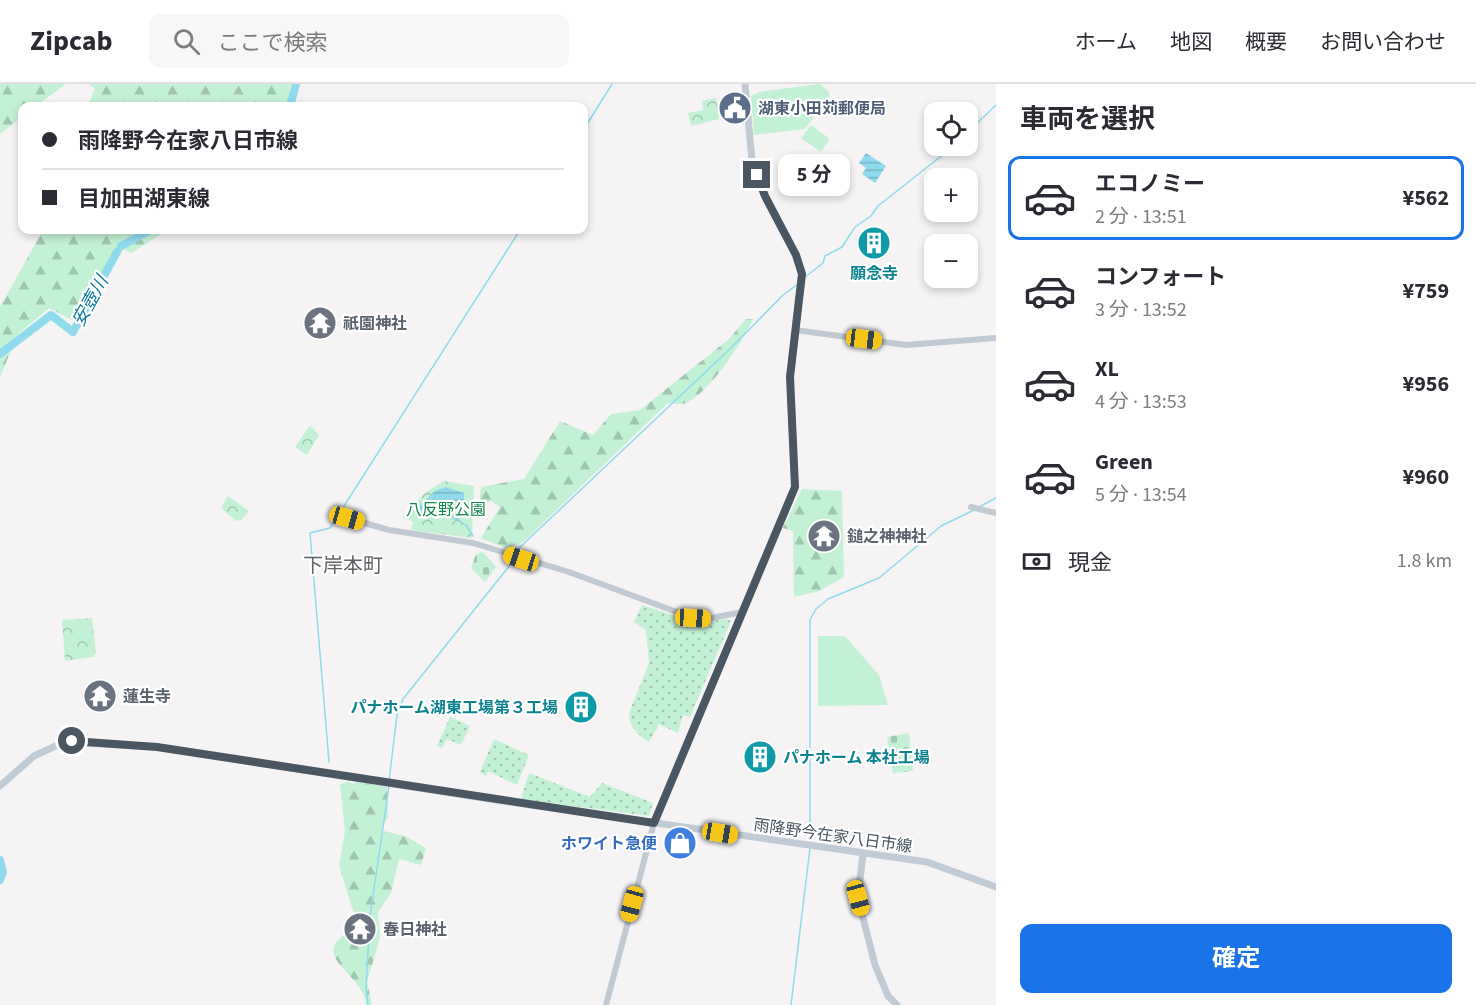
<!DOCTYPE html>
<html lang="ja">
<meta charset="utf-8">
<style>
:root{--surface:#fff;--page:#f7f7f7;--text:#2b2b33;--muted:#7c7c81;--line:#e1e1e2;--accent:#1a73e8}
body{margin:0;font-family:"Source Sans 3","Noto Sans JP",sans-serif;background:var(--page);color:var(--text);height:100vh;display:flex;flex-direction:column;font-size:22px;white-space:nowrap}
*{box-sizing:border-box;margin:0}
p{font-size:20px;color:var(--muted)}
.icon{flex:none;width:33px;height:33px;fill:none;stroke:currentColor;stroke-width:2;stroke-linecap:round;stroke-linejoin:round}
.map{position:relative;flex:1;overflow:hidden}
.panel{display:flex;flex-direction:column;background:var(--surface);width:480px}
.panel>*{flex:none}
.top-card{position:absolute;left:18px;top:18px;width:570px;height:132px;border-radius:12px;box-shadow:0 3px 9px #0003;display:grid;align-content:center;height:132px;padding:0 24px;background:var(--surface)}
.tools{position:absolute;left:924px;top:18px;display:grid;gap:12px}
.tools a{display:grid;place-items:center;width:54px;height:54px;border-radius:12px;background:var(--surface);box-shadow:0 3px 9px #0003;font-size:30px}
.end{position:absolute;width:27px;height:27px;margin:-14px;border:8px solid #4a5661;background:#fff;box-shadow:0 0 0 3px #fff}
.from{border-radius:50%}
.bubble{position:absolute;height:42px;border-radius:12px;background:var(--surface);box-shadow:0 3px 9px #0003;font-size:20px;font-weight:700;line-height:42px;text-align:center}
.car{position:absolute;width:18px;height:36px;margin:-18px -9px;border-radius:8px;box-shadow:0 0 4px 2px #0007;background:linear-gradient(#f5c518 24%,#345 0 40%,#f5c518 0 76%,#345 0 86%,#f5c518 0)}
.top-card b{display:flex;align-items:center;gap:21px;height:57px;font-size:22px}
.top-card b+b{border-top:2px solid var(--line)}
.top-card i{width:15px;height:15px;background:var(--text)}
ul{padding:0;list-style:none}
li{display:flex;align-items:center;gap:18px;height:84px;margin:0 12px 9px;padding:0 12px;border:3px solid transparent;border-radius:12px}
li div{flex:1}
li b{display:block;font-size:22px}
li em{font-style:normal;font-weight:700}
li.current{border-color:var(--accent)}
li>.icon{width:54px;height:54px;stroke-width:1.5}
h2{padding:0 24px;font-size:27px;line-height:72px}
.pay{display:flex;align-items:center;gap:15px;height:66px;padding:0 24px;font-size:22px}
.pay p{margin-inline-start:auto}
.button{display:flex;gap:12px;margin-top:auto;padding:12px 24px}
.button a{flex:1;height:69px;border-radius:12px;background:var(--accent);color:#fff;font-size:24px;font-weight:700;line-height:69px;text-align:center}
header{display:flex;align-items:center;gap:36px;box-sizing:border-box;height:84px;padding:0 30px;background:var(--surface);border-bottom:2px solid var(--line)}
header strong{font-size:28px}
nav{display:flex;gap:33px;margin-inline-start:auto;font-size:21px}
.search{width:420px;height:54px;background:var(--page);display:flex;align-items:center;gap:15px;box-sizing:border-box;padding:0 21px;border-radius:12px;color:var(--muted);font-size:22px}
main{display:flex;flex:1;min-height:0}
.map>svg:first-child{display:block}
.grass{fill:url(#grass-dots)}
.forest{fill:url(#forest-firs)}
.cemetery{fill:url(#cemetery-stones)}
.park{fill:url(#park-crowns)}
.garden{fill:#c3f1d5}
.water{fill:url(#water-rules)}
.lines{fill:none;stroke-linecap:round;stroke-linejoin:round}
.stream{stroke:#90daee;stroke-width:1.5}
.river{stroke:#90daee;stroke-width:8}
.tertiary{stroke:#c1cad2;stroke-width:6}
.secondary{stroke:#c1cbd6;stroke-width:7}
.route{stroke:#4a5661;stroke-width:8}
.labels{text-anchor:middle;stroke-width:4.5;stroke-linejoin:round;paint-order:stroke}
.service-label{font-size:16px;font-weight:bold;fill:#4e5e75;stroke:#fff;text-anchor:start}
.culture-label{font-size:16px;font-weight:bold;fill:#0d838f;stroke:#fff}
.worship-label{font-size:16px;font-weight:bold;fill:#5b616d;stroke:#fff;text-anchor:start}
.park-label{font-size:16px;fill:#17864f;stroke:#fff}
.street-label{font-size:16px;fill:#4a5661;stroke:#fff}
.shop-label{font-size:16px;font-weight:bold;fill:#366cbe;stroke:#fff;text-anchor:end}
.water-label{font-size:18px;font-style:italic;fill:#0c7c9b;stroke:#fff}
.quarter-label{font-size:20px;fill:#5f6368;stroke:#fff}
</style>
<header>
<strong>Zipcab</strong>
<div class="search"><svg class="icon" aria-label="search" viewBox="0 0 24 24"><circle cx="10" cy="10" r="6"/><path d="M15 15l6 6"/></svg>ここで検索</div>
<nav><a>ホーム</a><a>地図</a><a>概要</a><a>お問い合わせ</a></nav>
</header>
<main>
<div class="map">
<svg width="996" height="921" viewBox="0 0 996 921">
<defs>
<pattern id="grass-dots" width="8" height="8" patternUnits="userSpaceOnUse" patternTransform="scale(1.5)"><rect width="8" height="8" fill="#c3f1d5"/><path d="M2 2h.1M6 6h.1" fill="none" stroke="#a0c6b0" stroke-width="1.8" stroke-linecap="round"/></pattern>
<pattern id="forest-firs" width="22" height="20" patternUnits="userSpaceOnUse" patternTransform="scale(1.5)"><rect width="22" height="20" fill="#c3f1d5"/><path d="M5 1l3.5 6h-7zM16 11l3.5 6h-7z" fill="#a0c6b0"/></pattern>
<pattern id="cemetery-stones" width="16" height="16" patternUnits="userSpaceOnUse" patternTransform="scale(1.5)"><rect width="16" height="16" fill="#c3f1d5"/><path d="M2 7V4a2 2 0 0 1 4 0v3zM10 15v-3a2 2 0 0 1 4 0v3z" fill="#a0c6b0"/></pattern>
<pattern id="park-crowns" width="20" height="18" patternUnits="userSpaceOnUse" patternTransform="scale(1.5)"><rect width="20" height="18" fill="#c3f1d5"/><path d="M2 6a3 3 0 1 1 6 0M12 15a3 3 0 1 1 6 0" fill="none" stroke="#a0c6b0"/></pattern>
<pattern id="water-rules" width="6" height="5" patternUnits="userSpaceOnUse" patternTransform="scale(1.5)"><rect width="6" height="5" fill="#90daee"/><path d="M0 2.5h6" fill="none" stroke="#78b4c4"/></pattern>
</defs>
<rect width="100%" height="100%" fill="#f5f3f3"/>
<path class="grass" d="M 642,521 L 697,539 L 726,535 L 731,537 L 690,633 L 683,631 L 678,649 L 659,640 L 649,658 C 638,652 629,642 629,629 L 649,579 L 646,546 L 634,538 Z
M 450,633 L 470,642 L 461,661 L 447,655 L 442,664 L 437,662 Z
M 494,655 L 529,671 L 517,701 L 488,687 L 486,692 L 480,688 Z
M 529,689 L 590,713 L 602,699 L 653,719 L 649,732 L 521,715 Z"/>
<path class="forest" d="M 0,0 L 66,0 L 36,22 L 22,22 L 22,33 L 0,50 Z
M 88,0 L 291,0 L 287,22 L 88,22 L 95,4 Z
M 43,146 L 168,146 L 131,169 L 124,165 L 72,236 L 49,224 L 18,250 L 0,293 L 0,223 Z
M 746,235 L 753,235 C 740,261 712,306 686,319 C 681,321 674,319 668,319 L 523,458 L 506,464 L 481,454 L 500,423 L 491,417 L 479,422 L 481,403 L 524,395 L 560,337 L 593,351 L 611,330 L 640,326 L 729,255 Z
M 802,405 L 842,407 L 844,493 L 819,507 L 794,513 L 793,447 L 783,444 Z
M 348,697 L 353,700 L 359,697 L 387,703 L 388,733 L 381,746 L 407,753 L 426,764 L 421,781 L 399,775 L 391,809 L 378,828 L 380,854 L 367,898 L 372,921 L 366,921 C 364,887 299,870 358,844 L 361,837 L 352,824 L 339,781 L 345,747 L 340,701 Z"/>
<path class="cemetery" d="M 483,468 L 496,483 L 485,498 L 471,484 L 476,470 Z
M 909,649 L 913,687 L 893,689 L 887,653 Z"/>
<path class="park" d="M 716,14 L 719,35 L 691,42 L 688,29 L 703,26 L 702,17 Z
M 310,341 L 319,351 L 307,371 L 295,363 Z
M 444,397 L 474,402 L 472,454 L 411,446 L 413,438 L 402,433 L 426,408 Z
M 228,412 L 249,427 L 241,436 L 236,437 L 221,424 Z
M 92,534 L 96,569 L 93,573 L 65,577 L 62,536 Z"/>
<path class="garden" d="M 820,0 L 829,8 L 829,12 L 805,45 L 754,51 L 751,12 L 759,8 Z
M 811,41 L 830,55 L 821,68 L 801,54 Z
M 818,552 L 845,552 L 879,591 L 888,621 L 818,622 Z"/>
<path class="water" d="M 866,69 L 886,82 L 875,99 L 862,90 L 866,84 L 859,79 Z
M 446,403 L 464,409 L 464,426 L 458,425 L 456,417 L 449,424 L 461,437 L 454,436 L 448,427 L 427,424 L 421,428 L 420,421 L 435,407 Z"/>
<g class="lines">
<path class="stream" d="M 584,45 L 612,0
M 968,48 L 996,21
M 804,194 L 823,179 L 825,172 L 842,163 L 855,143 L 871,132 L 878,122 L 954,62
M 981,422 L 996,414
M 460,438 L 466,441 L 473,452
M 518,465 L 732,263 L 783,211 L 798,200
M 329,678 L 310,449 L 330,444 L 520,146
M 389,697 L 397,631 L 403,615 L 510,481
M 810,759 L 810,536 L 816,525 L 828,515 L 879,494 L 941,442 L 974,426
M 368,921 L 366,904 L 370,832 L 389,702
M 791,921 L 810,764"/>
<path class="river" d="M 290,22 L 296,0
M 121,162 L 151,146
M 0,270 L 51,231 L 73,248 L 117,168
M 0,776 L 3,788 L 0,796"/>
<path class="tertiary" d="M 795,246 L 906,261 L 996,254
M 971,423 L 996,429
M 347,434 L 389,446 L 473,459 L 569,488 L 693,534 L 707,535 L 742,528
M 606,921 L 654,739"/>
<path class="secondary" d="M 0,702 L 34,672 L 64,658 L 157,663 L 496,716 L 927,778 L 996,803
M 654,739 L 795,403 L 790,293 L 802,190 L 796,171 L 765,112 L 752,77 L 745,0
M 863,769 L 858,814 L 875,881 L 888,912 L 897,921"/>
</g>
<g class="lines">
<path class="route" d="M 72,657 L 157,663 L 654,739 L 795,403 L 790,293 L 802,190 L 796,171 L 765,112 L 757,91"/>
</g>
<defs>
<g id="civic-disc" transform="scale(1.725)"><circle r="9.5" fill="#5c6f8a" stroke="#fff"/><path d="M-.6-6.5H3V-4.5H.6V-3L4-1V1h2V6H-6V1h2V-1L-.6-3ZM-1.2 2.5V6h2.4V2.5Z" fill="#fff"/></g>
<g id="building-disc" transform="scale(1.725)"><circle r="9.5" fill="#0f9aa8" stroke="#fff"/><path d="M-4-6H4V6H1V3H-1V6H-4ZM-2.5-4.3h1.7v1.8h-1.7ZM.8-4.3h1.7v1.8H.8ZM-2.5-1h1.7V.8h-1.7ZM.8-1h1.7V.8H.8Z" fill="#fff"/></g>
<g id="temple-disc" transform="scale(1.725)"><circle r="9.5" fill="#6b7280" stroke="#fff"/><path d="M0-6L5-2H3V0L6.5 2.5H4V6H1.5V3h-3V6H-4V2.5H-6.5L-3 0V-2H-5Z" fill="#fff"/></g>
<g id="shop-disc" transform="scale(1.725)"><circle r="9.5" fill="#3f7fe0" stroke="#fff"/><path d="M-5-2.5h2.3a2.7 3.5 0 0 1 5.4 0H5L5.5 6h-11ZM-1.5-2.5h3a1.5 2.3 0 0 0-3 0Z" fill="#fff"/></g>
</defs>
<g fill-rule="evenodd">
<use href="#civic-disc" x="735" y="24"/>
<use href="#building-disc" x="874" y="159"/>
<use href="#temple-disc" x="320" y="239"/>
<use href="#temple-disc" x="824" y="452"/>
<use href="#temple-disc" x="100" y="612"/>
<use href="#building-disc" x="581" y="623"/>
<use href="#building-disc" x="760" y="673"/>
<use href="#shop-disc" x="680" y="759"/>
<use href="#temple-disc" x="360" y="845"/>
</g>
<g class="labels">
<g class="service-label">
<text x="758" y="30">湖東小田苅郵便局</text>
</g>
<g class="culture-label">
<text x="874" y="195">願念寺</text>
<text x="558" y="629" text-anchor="end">パナホーム湖東工場第３工場</text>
<text x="783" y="679" text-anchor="start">パナホーム 本社工場</text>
</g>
<g class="worship-label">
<text x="343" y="245">祇園神社</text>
<text x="847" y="458">鎚之神神社</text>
<text x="123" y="618">蓮生寺</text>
<text x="383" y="851">春日神社</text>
</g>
<g class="park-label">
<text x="446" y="431">八反野公園</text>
</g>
<g class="street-label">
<text transform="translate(833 751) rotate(8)" y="6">雨降野今在家八日市線</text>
</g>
<g class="shop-label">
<text x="657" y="765">ホワイト急便</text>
</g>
<g class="water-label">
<text transform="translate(90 217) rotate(-61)" y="6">安壺川</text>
</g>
<g class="quarter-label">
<text x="343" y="488">下岸本町</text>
</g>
</g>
</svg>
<div class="tools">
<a><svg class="icon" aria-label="locate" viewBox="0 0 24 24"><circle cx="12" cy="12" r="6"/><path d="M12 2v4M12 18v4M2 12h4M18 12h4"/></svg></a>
<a>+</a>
<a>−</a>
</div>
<i class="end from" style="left:72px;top:657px"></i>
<i class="end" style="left:757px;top:91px"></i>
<div class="bubble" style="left:778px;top:70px;width:72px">5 分</div>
<i class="car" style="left:864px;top:255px;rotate:97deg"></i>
<i class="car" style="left:347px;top:434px;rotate:106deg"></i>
<i class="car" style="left:521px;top:475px;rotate:288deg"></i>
<i class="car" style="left:693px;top:534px;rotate:93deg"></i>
<i class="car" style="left:720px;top:749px;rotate:99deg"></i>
<i class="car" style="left:858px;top:814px;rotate:165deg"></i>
<i class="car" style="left:632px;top:820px;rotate:195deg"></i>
<div class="top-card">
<b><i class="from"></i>雨降野今在家八日市線</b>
<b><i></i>目加田湖東線</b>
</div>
</div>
<section class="panel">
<h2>車両を選択</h2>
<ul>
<li class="current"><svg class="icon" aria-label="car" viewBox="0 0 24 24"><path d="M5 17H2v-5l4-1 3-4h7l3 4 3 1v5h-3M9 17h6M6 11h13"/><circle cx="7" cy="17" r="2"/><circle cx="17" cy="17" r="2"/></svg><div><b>エコノミー</b><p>2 分 · 13:51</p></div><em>¥562</em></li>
<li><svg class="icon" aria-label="car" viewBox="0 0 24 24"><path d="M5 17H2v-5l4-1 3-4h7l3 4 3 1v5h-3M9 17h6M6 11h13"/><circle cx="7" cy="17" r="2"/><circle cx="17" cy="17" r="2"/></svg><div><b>コンフォート</b><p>3 分 · 13:52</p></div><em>¥759</em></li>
<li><svg class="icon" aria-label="car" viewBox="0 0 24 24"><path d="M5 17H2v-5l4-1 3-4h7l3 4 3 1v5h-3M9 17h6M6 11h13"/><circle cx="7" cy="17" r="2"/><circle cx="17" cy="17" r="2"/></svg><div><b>XL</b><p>4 分 · 13:53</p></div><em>¥956</em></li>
<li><svg class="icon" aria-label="car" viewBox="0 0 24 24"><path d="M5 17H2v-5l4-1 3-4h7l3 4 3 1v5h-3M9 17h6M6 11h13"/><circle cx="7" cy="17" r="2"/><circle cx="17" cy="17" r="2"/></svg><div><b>Green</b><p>5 分 · 13:54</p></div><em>¥960</em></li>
</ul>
<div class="pay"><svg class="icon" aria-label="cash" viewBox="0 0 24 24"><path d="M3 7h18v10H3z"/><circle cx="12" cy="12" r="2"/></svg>現金<p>1.8 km</p></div>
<div class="button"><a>確定</a></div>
</section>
</main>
